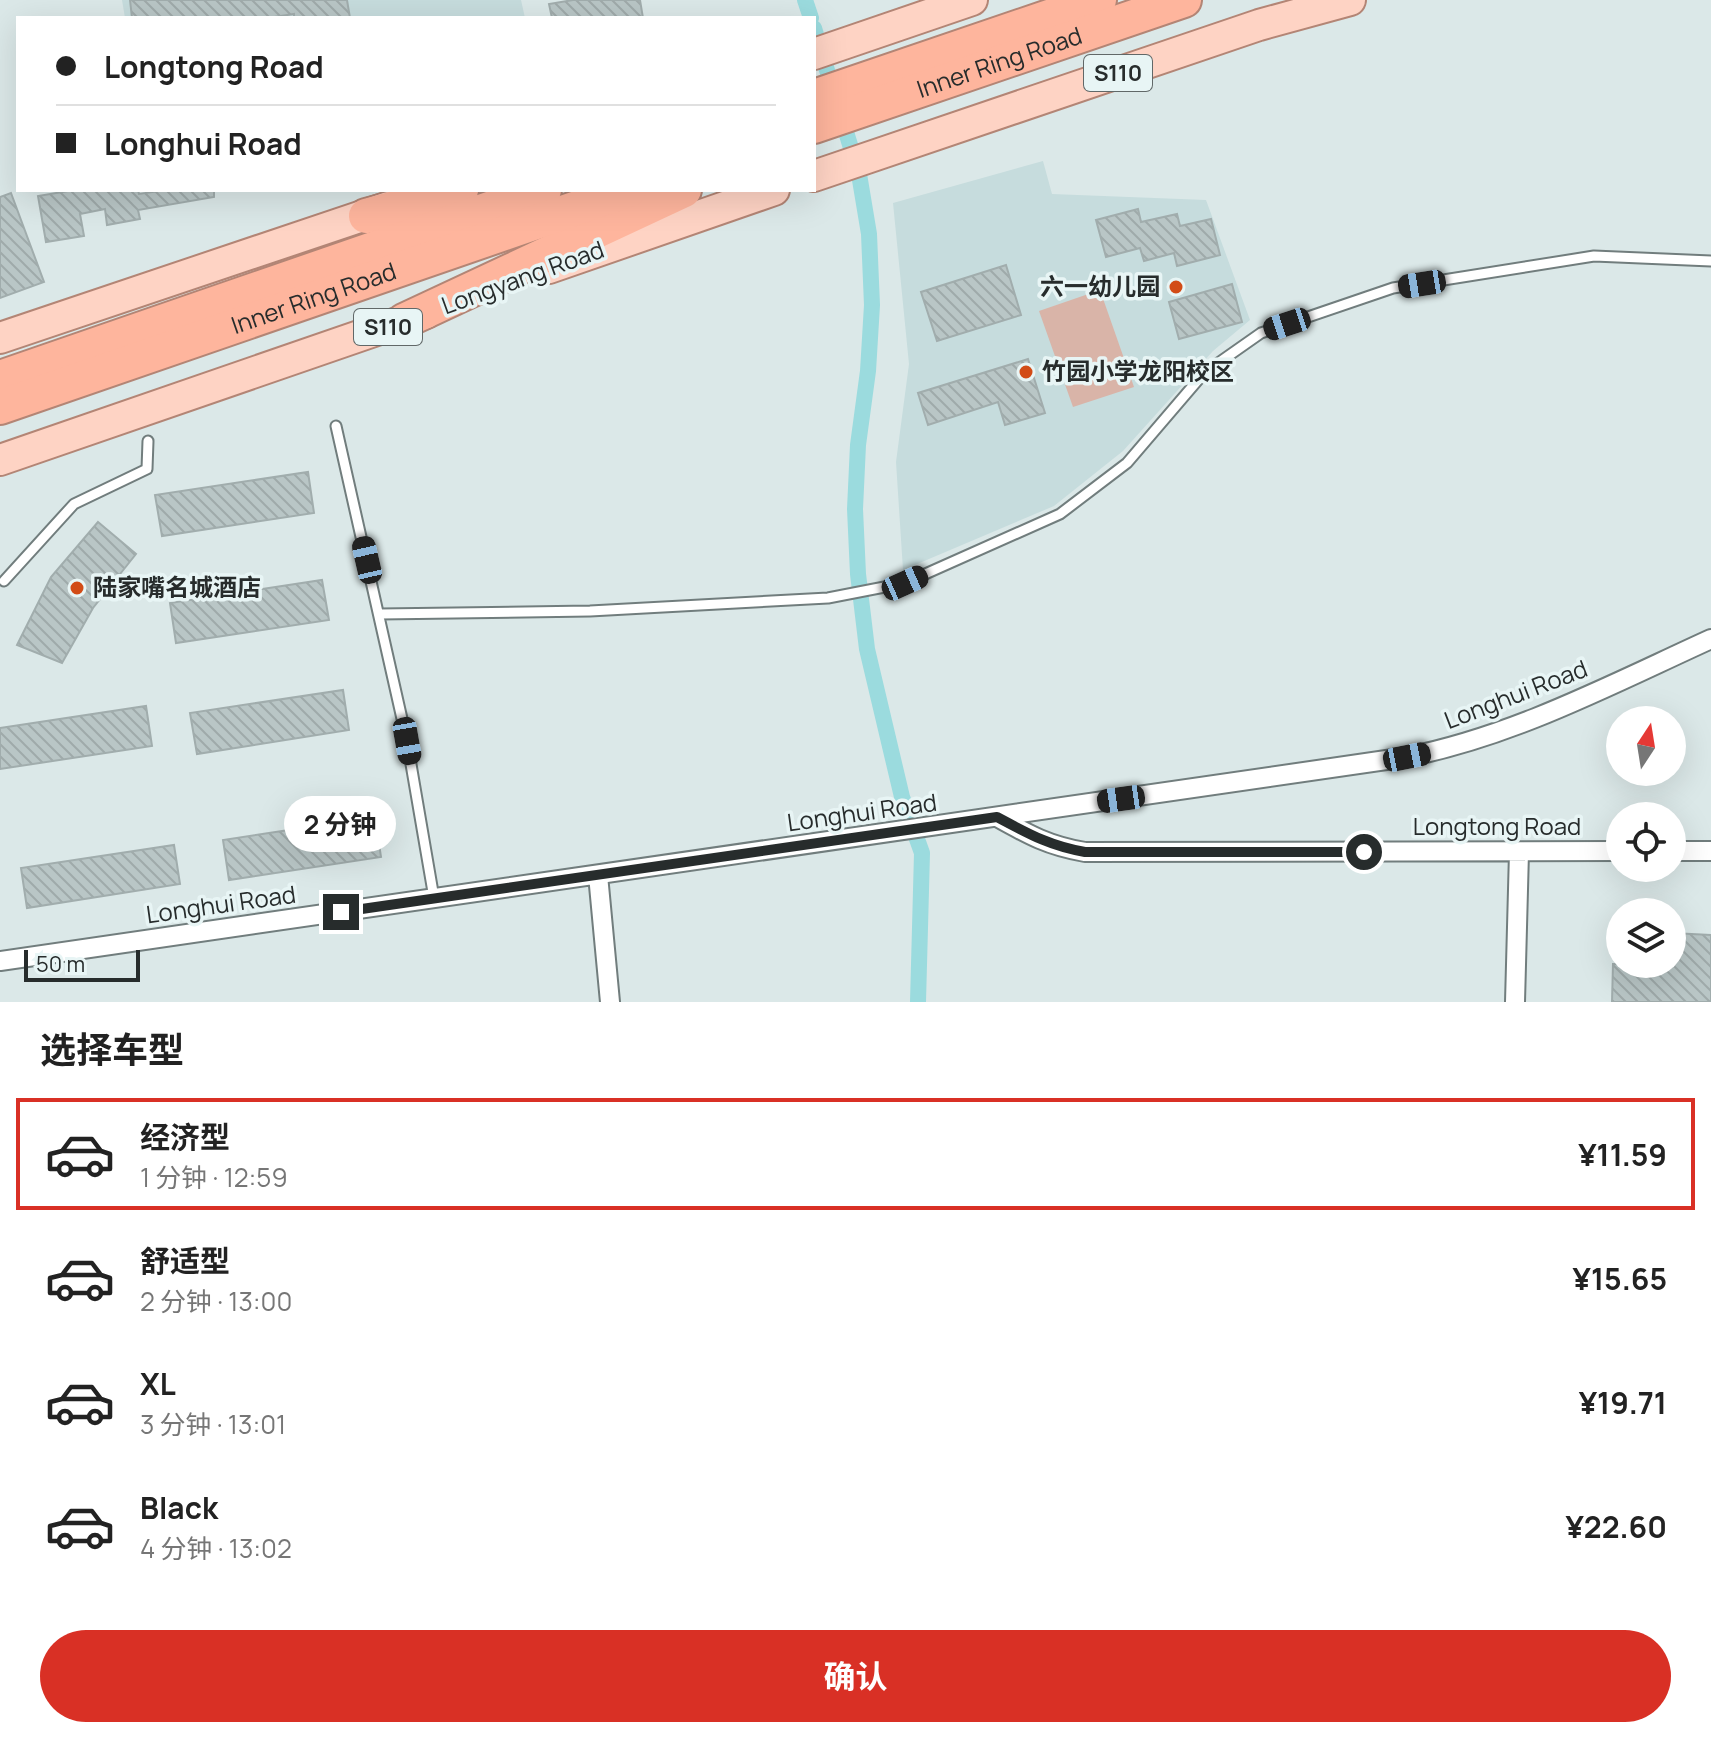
<!DOCTYPE html>
<html lang="zh">
<meta charset="utf-8">
<style>
:root{--surface:#fff;--page:#f2f2f2;--text:#222;--muted:#767676;--line:#e0e0e0;--accent:#d93025}
body{margin:0;font-family:Manrope,"Noto Sans SC",sans-serif;background:var(--page);color:var(--text);height:100vh;display:flex;flex-direction:column;font-size:30px;white-space:nowrap}
*{box-sizing:border-box;margin:0}
p{font-size:26px;color:var(--muted)}
.icon{flex:none;width:44px;height:44px;fill:none;stroke:currentColor;stroke-width:2;stroke-linecap:round;stroke-linejoin:round}
.map{position:relative;height:1002px;overflow:hidden}
.side{display:flex;flex-direction:column;background:var(--surface);flex:1}
.side>*{flex:none}
.guide{position:absolute;left:16px;top:16px;width:800px;height:176px;border-radius:0px;box-shadow:0 8px 32px #0002;display:grid;align-content:center;height:176px;padding:0 40px;background:var(--surface)}
.needle{width:52px;rotate:12deg}
.tools{position:absolute;left:1606px;top:706px;display:grid;gap:16px}
.tools a{display:grid;place-items:center;width:80px;height:80px;border-radius:50%;background:var(--surface);box-shadow:0 8px 32px #0002;font-size:40px}
.scale{position:absolute;left:24px;bottom:20px;width:116px;box-sizing:border-box;padding-left:8px;border:4px solid #272c2c;border-top:0;font-size:22px;line-height:28px;white-space:nowrap;color:#272c2c;-webkit-text-stroke:6px #e8f5f5;paint-order:stroke}
.end{position:absolute;width:36px;height:36px;margin:-18px;border:10px solid #272c2c;background:#fff;box-shadow:0 0 0 4px #fff}
.from{border-radius:50%}
.bubble{position:absolute;height:56px;border-radius:28px;background:var(--surface);box-shadow:0 8px 32px #0002;font-size:26px;font-weight:700;line-height:56px;text-align:center}
.car{position:absolute;width:24px;height:48px;margin:-24px -12px;border-radius:10px;box-shadow:0 0 6px 2px #0007;background:linear-gradient(#222 24%,#8ab4d8 0 40%,#222 0 76%,#8ab4d8 0 86%,#222 0)}
.guide b{display:flex;align-items:center;gap:28px;height:76px;font-size:30px}
.guide b+b{border-top:2px solid var(--line)}
.guide i{width:20px;height:20px;background:var(--text)}
ul{padding:0;list-style:none}
li{display:flex;align-items:center;gap:24px;height:112px;margin:0 16px 12px;padding:0 24px;border:4px solid transparent;border-radius:0px}
li div{flex:1}
li b{display:block;font-size:30px}
li em{font-style:normal;font-weight:700}
li.on{border-color:var(--accent)}
li>.icon{width:72px;height:72px;stroke-width:1.5}
h2{padding:0 40px;font-size:36px;line-height:96px}
.button{display:flex;gap:16px;margin-top:auto;padding:16px 40px}
.button a{flex:1;height:92px;border-radius:48px;background:var(--accent);color:#fff;font-size:32px;font-weight:700;line-height:92px;text-align:center}
.map>svg:first-child{display:block}
.built{fill:#c6dcdd}
.garden{fill:#d9b4a8}
.lines{fill:none;stroke-linecap:round;stroke-linejoin:round}
.canal{stroke:#9bdbde;stroke-width:16}
.building{fill:url(#building-back-hatch);stroke:#a1adad;stroke-width:2}
.lane-casing{stroke:#717d7d;stroke-width:13}
.street-casing{stroke:#717d7d;stroke-width:22}
.primary-casing{stroke:#b38575;stroke-width:34}
.highway-casing{stroke:#b38575;stroke-width:38}
.lane{stroke:#fff;stroke-width:9}
.street{stroke:#fff;stroke-width:18}
.primary{stroke:#fed3c4;stroke-width:30}
.highway{stroke:#feb59d;stroke-width:34}
.route{stroke:#272c2c;stroke-width:10}
.poi-dot{fill:#d24c17;stroke:#e8f5f5;stroke-width:3}
.labels{text-anchor:middle;stroke-width:7;stroke-linejoin:round;paint-order:stroke}
.shield{fill:#e8f5f5;stroke:#616868;stroke-width:2}
.shield-label{font-size:22px;font-weight:bold;fill:#272c2c}
.street-label{font-size:24px;fill:#272c2c;stroke:#e8f5f5}
.poi-label{font-size:24px;font-weight:bold;fill:#272c2c;stroke:#e8f5f5;text-anchor:start}
</style>
<div class="map">
<svg width="1711" height="1002" viewBox="0 0 1711 1002">
<defs>
<pattern id="building-back-hatch" width="6" height="6" patternUnits="userSpaceOnUse" patternTransform="scale(2)"><rect width="6" height="6" fill="#b9c6c6"/><path d="M-1 5l2 2M0 0l6 6M5-1l2 2" fill="none" stroke="#9faaaa"/></pattern>
</defs>
<rect width="100%" height="100%" fill="#dbe8e8"/>
<path class="built" d="M 122,0 L 521,0 L 525,18 L 125,18 Z
M 1043,161 L 1052,194 L 1206,200 L 1250,320 L 1213,351 L 1123,451 L 1054,506 L 903,570 L 896,462 L 909,364 L 893,203 Z"/>
<path class="garden" d="M 1100,290 L 1134,387 L 1073,407 L 1039,311 Z"/>
<g class="lines">
<path class="canal" d="M 805,0 L 811,18
M 814,28 L 859,174 L 869,234 L 872,305 L 868,371 L 858,445 L 855,509 L 858,574 L 867,649 L 902,797 L 922,853 L 918,1002"/>
</g>
<path class="building" d="M 130,0 L 347,0 L 350,18 L 294,18 L 294,14 L 268,18 L 132,18 Z
M 573,0 L 640,0 L 643,18 L 552,18 L 549,4 Z
M 74,190 L 138,190 L 139,194 L 166,190 L 214,190 L 214,197 L 138,210 L 140,219 L 107,225 L 105,209 L 80,214 L 84,236 L 46,242 L 38,196 Z
M 11,193 L 44,282 L 0,298 L 0,197 Z
M 1138,209 L 1141,222 L 1177,214 L 1180,226 L 1211,219 L 1220,255 L 1177,266 L 1174,253 L 1144,261 L 1140,248 L 1106,257 L 1096,220 Z
M 1006,265 L 1021,315 L 937,341 L 921,292 Z
M 1232,284 L 1242,322 L 1179,339 L 1169,302 Z
M 1028,359 L 1045,413 L 1005,425 L 998,402 L 928,425 L 918,393 Z
M 308,472 L 314,513 L 162,536 L 155,495 Z
M 98,522 L 136,554 L 93,608 L 62,663 L 17,645 L 51,577 Z
M 322,580 L 329,620 L 176,643 L 170,603 Z
M 343,690 L 349,730 L 197,754 L 190,713 Z
M 146,706 L 152,746 L 0,769 L 0,728 Z
M 375,817 L 381,857 L 229,880 L 223,840 Z
M 174,845 L 180,884 L 27,908 L 21,868 Z
M 1672,933 L 1711,935 L 1711,1002 L 1612,1002 L 1613,964 L 1672,964 Z"/>
<g class="lines">
<g class="lane-casing">
<path id="lane" d="M 336,426 L 407,741 L 434,898
M 4,581 L 74,504 L 147,469 L 148,441
M 380,614 L 590,611 L 828,598 L 905,583 L 1060,514 L 1127,463 L 1204,373 L 1261,333 L 1393,288 L 1594,256 L 1711,261"/>
</g>
<g class="street-casing">
<path id="street" d="M 997,817 C 1029,835 1049,846 1085,852 L 1620,851
M 1672,851 L 1711,851
M 598,875 L 610,1002
M 0,961 L 1407,757 C 1514,736 1612,684 1711,639
M 1515,1002 L 1519,852"/>
</g>
<g class="primary-casing">
<path id="primary" d="M 814,54 L 972,0
M 814,176 L 1259,25 L 1350,0
M 549,268 L 774,190
M 0,338 L 389,207
M 0,460 L 426,313"/>
</g>
<g class="highway-casing">
<g id="highway">
<path d="M 814,97 L 1099,0"/>
<path id="s1" d="M 814,126 L 1184,0"/>
<path d="M 366,216 L 461,190"/>
<path d="M 404,321 L 684,190"/>
<path d="M 0,378 L 544,190"/>
<path id="s2" d="M 0,407 L 629,190"/>
</g>
</g>
<use href="#lane" class="lane"/>
<use href="#street" class="street"/>
<use href="#primary" class="primary"/>
<use href="#highway" class="highway"/>
</g>
<g class="lines">
<path class="route" d="M 341,912 L 997,817 C 1029,834 1050,846 1085,852 L 1364,852"/>
</g>
<g class="poi-dot">
<circle cx="1176" cy="287" r="8"/>
<circle cx="1026" cy="372" r="8"/>
<circle cx="77" cy="588" r="8"/>
</g>
<g class="labels">
<g class="shield">
<rect x="1084" y="55" width="68" height="36" rx="6"/>
<rect x="354" y="309" width="68" height="36" rx="6"/>
</g>
<g class="shield-label">
<text x="1118" y="81">S110</text>
<text x="388" y="335">S110</text>
</g>
<g class="street-label">
<text dy="8" stroke="none"><textPath href="#s1" startOffset="196">Inner Ring Road</textPath></text>
<text transform="translate(523 278) rotate(-20)" y="8">Longyang Road</text>
<text dy="8" stroke="none"><textPath href="#s2" startOffset="332">Inner Ring Road</textPath></text>
<text transform="translate(1516 695) rotate(-21)" y="8">Longhui Road</text>
<text transform="translate(862 813) rotate(-8)" y="8">Longhui Road</text>
<text x="1497" y="835">Longtong Road</text>
<text transform="translate(221 905) rotate(-8)" y="8">Longhui Road</text>
</g>
<g class="poi-label">
<text x="1160" y="295" text-anchor="end">六一幼儿园</text>
<text x="1042" y="380">竹园小学龙阳校区</text>
<text x="93" y="596">陆家嘴名城酒店</text>
</g>
</g>
</svg>
<div class="tools">
<a><svg class="needle" viewBox="-14 -14 28 28"><path d="M0-13l5 13h-10z" fill="#e53935"/><path d="M0 13l5-13h-10z" fill="#767676"/></svg></a>
<a><svg class="icon" aria-label="locate" viewBox="0 0 24 24"><circle cx="12" cy="12" r="6"/><path d="M12 2v4M12 18v4M2 12h4M18 12h4"/></svg></a>
<a><svg class="icon" aria-label="layers" viewBox="0 0 24 24"><path d="M12 4l9 5-9 5-9-5zM3 14l9 5 9-5"/></svg></a>
</div>
<div class="scale">50 m</div>
<i class="end from" style="left:1364px;top:852px"></i>
<i class="end" style="left:341px;top:912px"></i>
<div class="bubble" style="left:284px;top:796px;width:112px">2 分钟</div>
<i class="car" style="left:1422px;top:284px;rotate:261deg"></i>
<i class="car" style="left:1287px;top:324px;rotate:252deg"></i>
<i class="car" style="left:367px;top:560px;rotate:347deg"></i>
<i class="car" style="left:905px;top:583px;rotate:66deg"></i>
<i class="car" style="left:407px;top:741px;rotate:170deg"></i>
<i class="car" style="left:1407px;top:757px;rotate:79deg"></i>
<i class="car" style="left:1121px;top:799px;rotate:262deg"></i>
<div class="guide">
<b><i class="from"></i>Longtong Road</b>
<b><i></i>Longhui Road</b>
</div>
</div>
<section class="side">
<h2>选择车型</h2>
<ul>
<li class="on"><svg class="icon" aria-label="car" viewBox="0 0 24 24"><path d="M5 17H2v-5l4-1 3-4h7l3 4 3 1v5h-3M9 17h6M6 11h13"/><circle cx="7" cy="17" r="2"/><circle cx="17" cy="17" r="2"/></svg><div><b>经济型</b><p>1 分钟 · 12:59</p></div><em>¥11.59</em></li>
<li><svg class="icon" aria-label="car" viewBox="0 0 24 24"><path d="M5 17H2v-5l4-1 3-4h7l3 4 3 1v5h-3M9 17h6M6 11h13"/><circle cx="7" cy="17" r="2"/><circle cx="17" cy="17" r="2"/></svg><div><b>舒适型</b><p>2 分钟 · 13:00</p></div><em>¥15.65</em></li>
<li><svg class="icon" aria-label="car" viewBox="0 0 24 24"><path d="M5 17H2v-5l4-1 3-4h7l3 4 3 1v5h-3M9 17h6M6 11h13"/><circle cx="7" cy="17" r="2"/><circle cx="17" cy="17" r="2"/></svg><div><b>XL</b><p>3 分钟 · 13:01</p></div><em>¥19.71</em></li>
<li><svg class="icon" aria-label="car" viewBox="0 0 24 24"><path d="M5 17H2v-5l4-1 3-4h7l3 4 3 1v5h-3M9 17h6M6 11h13"/><circle cx="7" cy="17" r="2"/><circle cx="17" cy="17" r="2"/></svg><div><b>Black</b><p>4 分钟 · 13:02</p></div><em>¥22.60</em></li>
</ul>
<div class="button"><a>确认</a></div>
</section>
